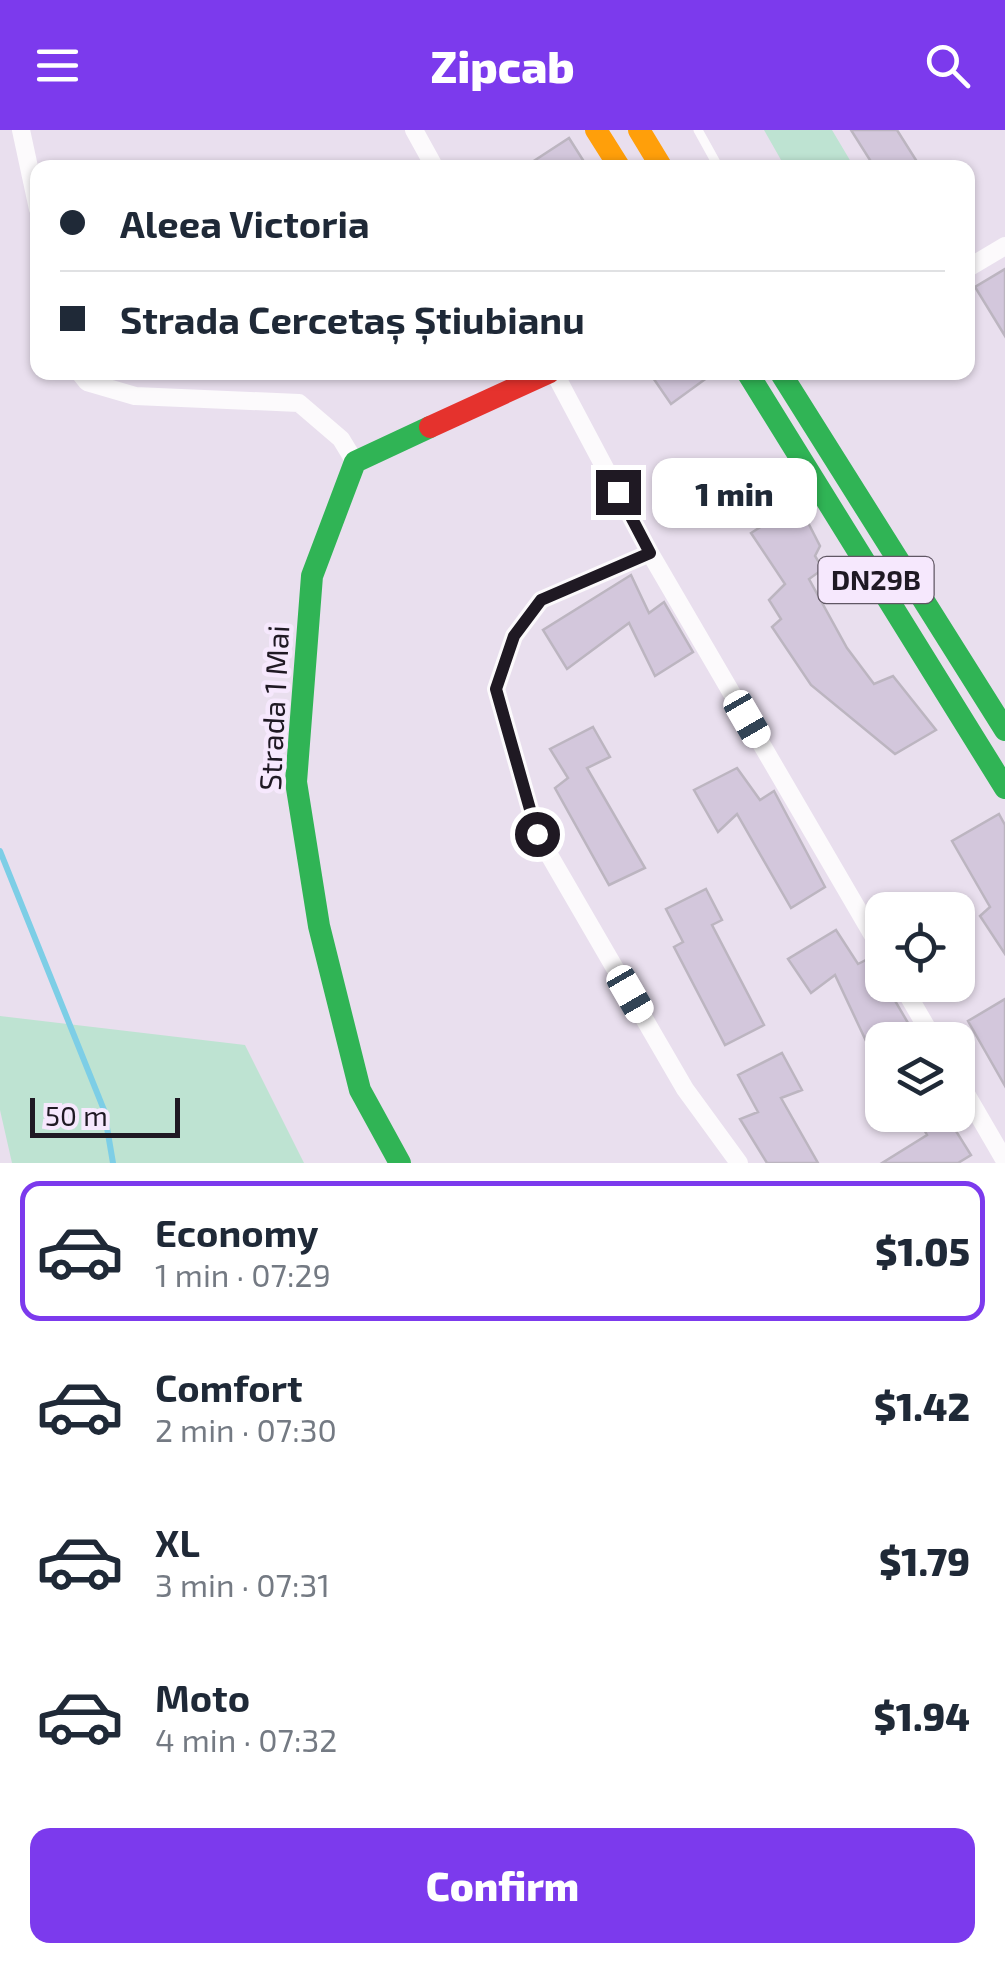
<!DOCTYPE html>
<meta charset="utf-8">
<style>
:root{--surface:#fff;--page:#f2f2f3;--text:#1f2937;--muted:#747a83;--line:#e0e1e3;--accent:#7c3aed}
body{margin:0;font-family:"Exo 2",sans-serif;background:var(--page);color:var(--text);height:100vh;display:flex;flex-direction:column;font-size:38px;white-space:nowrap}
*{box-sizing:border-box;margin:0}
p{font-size:32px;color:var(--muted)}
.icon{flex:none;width:55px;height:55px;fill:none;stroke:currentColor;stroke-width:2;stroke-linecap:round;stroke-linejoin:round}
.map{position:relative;height:1033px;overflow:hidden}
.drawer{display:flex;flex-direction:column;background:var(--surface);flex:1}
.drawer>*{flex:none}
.guide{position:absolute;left:30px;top:30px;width:945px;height:220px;border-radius:20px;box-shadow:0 2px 8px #0004;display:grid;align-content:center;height:220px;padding:0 30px;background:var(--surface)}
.controls{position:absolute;left:865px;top:762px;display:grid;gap:20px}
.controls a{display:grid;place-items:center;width:110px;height:110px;border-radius:20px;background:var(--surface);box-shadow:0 2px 8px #0004;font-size:50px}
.scale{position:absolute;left:30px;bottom:25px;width:150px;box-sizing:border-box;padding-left:10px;border:5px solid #1f1923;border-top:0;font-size:28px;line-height:35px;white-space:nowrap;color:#1f1923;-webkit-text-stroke:8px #f6e8fd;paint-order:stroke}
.end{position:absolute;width:45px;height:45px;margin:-22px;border:12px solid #1f1923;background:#fff;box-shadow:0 0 0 5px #fff}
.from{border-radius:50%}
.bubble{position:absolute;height:70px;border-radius:20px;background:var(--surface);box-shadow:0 2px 8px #0004;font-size:32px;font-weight:800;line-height:70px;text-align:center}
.car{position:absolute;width:30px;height:60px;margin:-30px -15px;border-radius:12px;box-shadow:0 0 8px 2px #0007;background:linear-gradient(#fff 24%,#345 0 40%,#fff 0 76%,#345 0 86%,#fff 0)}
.guide b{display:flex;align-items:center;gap:35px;height:95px;font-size:38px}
.guide b+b{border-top:2px solid var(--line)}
.guide i{width:25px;height:25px;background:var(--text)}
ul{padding:18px 0 0;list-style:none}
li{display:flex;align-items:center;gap:30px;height:140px;margin:0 20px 15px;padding:0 10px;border:5px solid transparent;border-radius:20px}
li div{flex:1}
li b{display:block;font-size:38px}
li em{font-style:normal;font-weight:800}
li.current{border-color:var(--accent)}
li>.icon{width:90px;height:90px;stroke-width:1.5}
.action{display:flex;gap:20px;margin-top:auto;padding:20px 30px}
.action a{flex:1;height:115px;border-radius:20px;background:var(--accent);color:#fff;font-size:40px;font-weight:800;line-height:115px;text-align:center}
header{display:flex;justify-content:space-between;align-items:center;height:130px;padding:0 30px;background:var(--accent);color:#fff;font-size:45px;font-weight:800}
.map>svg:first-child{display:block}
.green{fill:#bee3d2}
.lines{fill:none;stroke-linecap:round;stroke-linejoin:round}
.stream{stroke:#7dcee6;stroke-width:6}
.building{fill:#d3c7dc;stroke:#bcb5c0;stroke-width:2.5}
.lane{stroke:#fcfafc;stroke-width:9}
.street{stroke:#fcfafc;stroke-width:18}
.fast{stroke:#30b455;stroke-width:22}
.slow{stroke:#ff9f0a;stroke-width:22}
.jam{stroke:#e5322d;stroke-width:22}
.route{stroke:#1f1923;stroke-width:12}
.labels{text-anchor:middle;stroke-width:9;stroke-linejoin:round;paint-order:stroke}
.shield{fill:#f6e8fd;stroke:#605764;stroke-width:2.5}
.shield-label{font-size:28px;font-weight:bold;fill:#1f1923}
.street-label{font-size:30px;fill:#1f1923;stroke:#f6e8fd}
</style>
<header><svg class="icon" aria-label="menu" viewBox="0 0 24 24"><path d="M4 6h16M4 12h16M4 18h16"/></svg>Zipcab<svg class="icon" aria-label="search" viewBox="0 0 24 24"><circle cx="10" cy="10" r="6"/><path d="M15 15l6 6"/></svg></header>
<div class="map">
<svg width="1005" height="1033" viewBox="0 0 1005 1033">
<rect width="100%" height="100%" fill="#e9dfee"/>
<path class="green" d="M 764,0 L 832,0 L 854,37 L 785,37 Z
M 0,886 L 245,915 L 304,1033 L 12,1033 L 0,980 Z"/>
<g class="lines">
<path class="stream" d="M 0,721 L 104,980 L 113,1033"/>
</g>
<path class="building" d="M 851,0 L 897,0 L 921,38 L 875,38 Z
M 569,8 L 588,38 L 523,38 Z
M 1005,139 L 1005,206 L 975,157 Z
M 649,242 L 715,242 L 671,274 Z
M 798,373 L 820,416 L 815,426 L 823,439 L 809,449 L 847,518 L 874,554 L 893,546 L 936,600 L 895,624 L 811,555 L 772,497 L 781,489 L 769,470 L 785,454 L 751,403 Z
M 631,445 L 649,483 L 664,472 L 693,522 L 655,546 L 629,493 L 567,539 L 543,500 Z
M 593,597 L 610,627 L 587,638 L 645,738 L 609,755 L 555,658 L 568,648 L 550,619 Z
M 737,638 L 760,670 L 774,661 L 825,757 L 791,778 L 737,684 L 718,702 L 694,660 Z
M 999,684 L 1005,695 L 1005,824 L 980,786 L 990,777 L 952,711 Z
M 706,759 L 722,790 L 712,795 L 764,895 L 725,915 L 674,817 L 683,812 L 666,779 Z
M 836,800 L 858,834 L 870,828 L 918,910 L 882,910 L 882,945 L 835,845 L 811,863 L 788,829 Z
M 1005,869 L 1005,956 L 968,891 Z
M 782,923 L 802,960 L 781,968 L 818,1033 L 767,1033 L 740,989 L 758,982 L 738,945 Z
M 916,985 L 946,985 L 971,1025 L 958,1033 L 882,1033 L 927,1005 Z"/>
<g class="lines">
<path class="lane" d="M 698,0 L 719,38"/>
<path class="street" d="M 21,0 L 38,79
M 414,0 L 435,38
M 968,138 L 1005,116
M 79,242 L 87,252 L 135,266 L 299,273 L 341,309 L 355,332
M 554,242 L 650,423 L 882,821
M 650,423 L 541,470 L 514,506 L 496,559 L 537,704 L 685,959 L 739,1033
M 902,855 L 934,910
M 958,950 L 1005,1031"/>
<path class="fast" d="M 747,242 L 1005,658
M 780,242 L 1005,600
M 400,1033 L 360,960 L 319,796 L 296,652 L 312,446 L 355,332 L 430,297"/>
<path class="slow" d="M 596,0 L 620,38
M 639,0 L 662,38"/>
<path class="jam" d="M 430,297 L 550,242"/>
</g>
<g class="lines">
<path class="route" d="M 537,704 L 496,559 L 514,506 L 541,470 L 650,423 L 618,362"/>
</g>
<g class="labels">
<rect class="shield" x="818.5" y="427" width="115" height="46" rx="8"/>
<g class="shield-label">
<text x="876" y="460">DN29B</text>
</g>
<g class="street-label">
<text transform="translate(275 578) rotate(-87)" y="10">Strada 1 Mai</text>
</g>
</g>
</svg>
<div class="controls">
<a><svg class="icon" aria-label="locate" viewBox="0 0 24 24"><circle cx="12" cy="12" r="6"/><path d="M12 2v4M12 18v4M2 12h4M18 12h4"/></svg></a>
<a><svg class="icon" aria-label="layers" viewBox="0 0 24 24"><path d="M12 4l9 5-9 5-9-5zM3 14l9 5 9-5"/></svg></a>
</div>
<div class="scale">50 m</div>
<i class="end from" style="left:537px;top:704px"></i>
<i class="end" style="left:618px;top:362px"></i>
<div class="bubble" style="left:652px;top:328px;width:165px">1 min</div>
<i class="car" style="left:747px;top:589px;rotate:150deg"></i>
<i class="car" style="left:630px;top:864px;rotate:150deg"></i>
<div class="guide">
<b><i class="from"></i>Aleea Victoria</b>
<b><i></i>Strada Cercetaș Știubianu</b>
</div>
</div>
<section class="drawer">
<ul>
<li class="current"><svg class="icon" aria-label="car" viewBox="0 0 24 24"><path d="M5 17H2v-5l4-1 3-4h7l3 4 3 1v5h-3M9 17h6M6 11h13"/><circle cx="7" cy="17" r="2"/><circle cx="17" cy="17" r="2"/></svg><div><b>Economy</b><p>1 min · 07:29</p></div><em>$1.05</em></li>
<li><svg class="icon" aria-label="car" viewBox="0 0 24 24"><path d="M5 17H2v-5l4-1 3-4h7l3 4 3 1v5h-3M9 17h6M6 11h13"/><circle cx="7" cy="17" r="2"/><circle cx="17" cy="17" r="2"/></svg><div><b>Comfort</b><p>2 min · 07:30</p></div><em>$1.42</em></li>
<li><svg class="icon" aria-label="car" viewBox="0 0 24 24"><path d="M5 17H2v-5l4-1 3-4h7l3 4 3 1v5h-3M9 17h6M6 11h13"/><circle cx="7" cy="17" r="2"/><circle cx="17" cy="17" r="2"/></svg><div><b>XL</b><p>3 min · 07:31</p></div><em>$1.79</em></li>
<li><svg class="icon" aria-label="car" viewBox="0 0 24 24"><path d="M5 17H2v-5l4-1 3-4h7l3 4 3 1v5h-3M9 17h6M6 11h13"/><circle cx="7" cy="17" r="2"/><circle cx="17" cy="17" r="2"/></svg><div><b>Moto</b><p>4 min · 07:32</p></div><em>$1.94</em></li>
</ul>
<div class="action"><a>Confirm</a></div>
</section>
